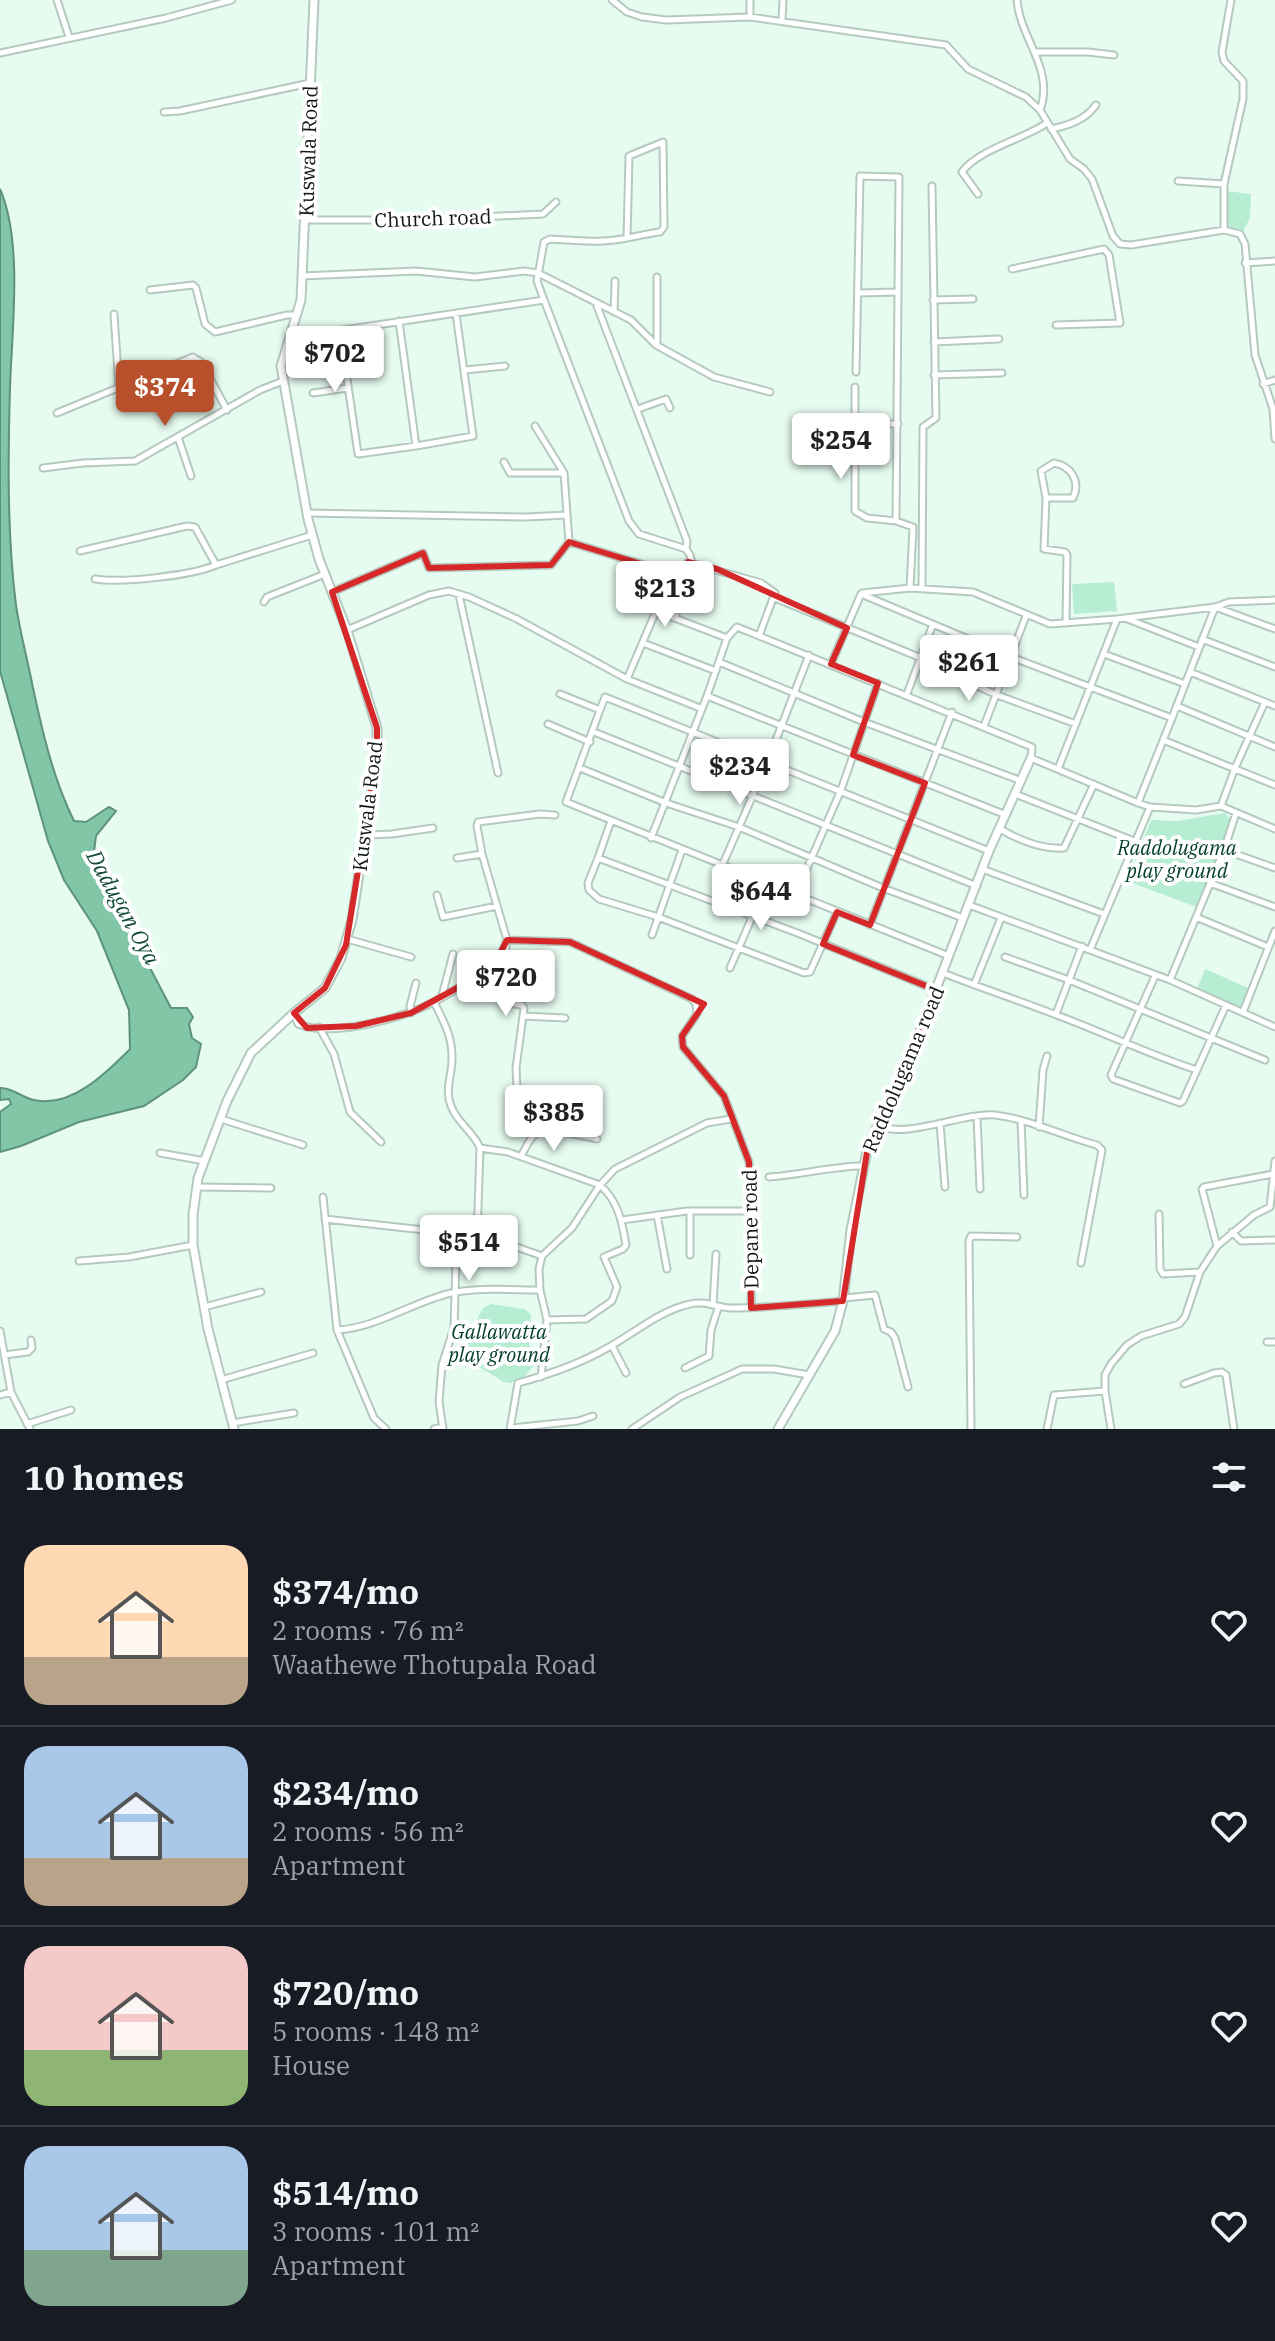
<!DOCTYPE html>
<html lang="en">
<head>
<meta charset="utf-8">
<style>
	body { margin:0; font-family:"IBM Plex Serif",serif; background:#242831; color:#f1f3f6; height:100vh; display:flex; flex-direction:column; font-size:30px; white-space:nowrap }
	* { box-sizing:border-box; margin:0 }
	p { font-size:26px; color:#9ea1a6 }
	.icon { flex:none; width:44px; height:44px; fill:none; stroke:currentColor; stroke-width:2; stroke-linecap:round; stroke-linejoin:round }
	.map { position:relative; height:1429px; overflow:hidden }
	.drawer { display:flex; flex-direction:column; background:#171b24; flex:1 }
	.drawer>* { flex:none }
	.price { position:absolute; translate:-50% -68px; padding:0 18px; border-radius:8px; background:#fff; color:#222; font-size:26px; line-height:52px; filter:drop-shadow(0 2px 4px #0008) }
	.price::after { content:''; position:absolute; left:50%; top:48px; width:24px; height:18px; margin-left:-12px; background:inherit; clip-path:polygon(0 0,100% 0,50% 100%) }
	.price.selected { background:#b8502b; color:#fff }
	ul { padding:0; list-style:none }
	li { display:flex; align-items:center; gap:24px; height:200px; padding:0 24px }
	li+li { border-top:2px solid #363941 }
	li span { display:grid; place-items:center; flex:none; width:224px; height:160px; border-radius:24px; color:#555 }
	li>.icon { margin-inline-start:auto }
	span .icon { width:96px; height:96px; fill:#fffc; stroke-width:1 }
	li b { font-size:34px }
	h2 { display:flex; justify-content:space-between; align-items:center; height:96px; padding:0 24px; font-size:34px }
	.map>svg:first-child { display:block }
	.green { fill:#b6edd3 }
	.water { fill:#80c6a7; stroke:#5f927c; stroke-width:2 }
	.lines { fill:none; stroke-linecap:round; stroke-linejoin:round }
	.minor-casing { stroke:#b5c9bf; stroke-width:9 }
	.tertiary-casing { stroke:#b5c9bf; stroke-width:11 }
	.minor { stroke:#fff; stroke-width:5 }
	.tertiary { stroke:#fff; stroke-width:7 }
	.marked { fill:none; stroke:#d62828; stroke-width:6; stroke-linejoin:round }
	.labels { text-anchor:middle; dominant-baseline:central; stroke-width:8; stroke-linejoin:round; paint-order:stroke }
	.street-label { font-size:20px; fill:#131a16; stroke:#fff }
	.park-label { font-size:20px; font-style:italic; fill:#003d2a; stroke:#fff }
	.water-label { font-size:22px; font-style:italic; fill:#144c38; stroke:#fff }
</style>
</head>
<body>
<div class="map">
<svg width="1275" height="1429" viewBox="0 0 1275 1429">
	<rect width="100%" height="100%" fill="#e7fcf1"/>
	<!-- green -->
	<path class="green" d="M1226 191 1251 194 1250 218 1242 233 1225 227Z
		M1114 582 1117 611 1074 614 1072 584Z
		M1225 813 1230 819 1227 834 1199 908 1127 881 1151 820 1177 821Z
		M1205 969 1248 988 1240 1009 1196 991Z
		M491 1304 524 1309 531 1314 529 1344 535 1364 525 1376 511 1383 504 1382 469 1361 465 1348 466 1341 483 1308Z"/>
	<!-- water -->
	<path class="water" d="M0 189C23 242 12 329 10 387 8 459 7 534 16 605 20 633 28 661 33 688 43 734 53 778 74 821L86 822 109 807 116 811 96 836 93 859 171 1008H187L193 1017 189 1024 192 1038 201 1044 196 1067 183 1080 144 1106 79 1122 21 1146 0 1152V1112L11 1104 9 1099 0 1100V1088C12 1087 22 1098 34 1100 71 1109 107 1072 130 1049L129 1010 97 931 64 880 48 841 0 671Z"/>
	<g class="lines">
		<defs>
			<path id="minor" d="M57 0 69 37
				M612 0 627 12 642 17 666 20 750 17 946 45 968 69 1026 97 1040 110 1070 159 1084 169 1092 179 1113 236 1120 244 1131 245 1224 230 1240 234 1245 244 1255 355 1273 409 1275 439
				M750 0V17
				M1017 0C1020 39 1055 69 1040 110
				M782 21 783 0
				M1036 52H1088L1114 55
				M0 53 166 18 232 0
				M164 112 180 111 310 83
				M1051 129C1070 125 1085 120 1096 105
				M1178 181 1224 184
				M978 194 962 172C977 150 1024 139 1047 123
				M306 220H418L543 214 556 202
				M1224 230V184L1243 99V81L1224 61 1222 52 1231 0
				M1245 263 1275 261
				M1012 269 1104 249
				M302 276 416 271 475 277 524 271 538 273 631 320 656 345 714 377 770 392
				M150 290 193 285 196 288 205 324 215 332 287 315H296
				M858 293 898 292
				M544 300 537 281 544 242 550 239C567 240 585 242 602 241 622 241 641 234 660 232L664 227 663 142 629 156 627 238
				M933 300 973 299
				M597 306 687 541 686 549
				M614 312 615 281
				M114 314 119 388
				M1056 325 1120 323 1109 255 1104 249
				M340 331 358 454 416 446 399 321
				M290 338 544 300 629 521 639 534 686 549 690 555 692 563
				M934 342 999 339
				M657 344V277
				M465 370 505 366
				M856 372 860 176 899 177 896 521 913 527 910 588
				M934 375 1002 373
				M1263 384 1275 380
				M855 387V511L867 518 896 521
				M313 393 348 388
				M638 409 666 399 670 408
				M57 413 193 357 201 362 227 410
				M855 424H898
				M535 426 564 473 569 542 684 577 688 562 761 583 775 593 759 636
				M178 437 191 476
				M416 446 473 436 456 314
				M504 462 510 473H563
				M43 468 83 463 135 461 260 390 283 381
				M1046 498H1073C1081 481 1071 466 1054 463L1041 471 1046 498 1044 549 1065 552 1067 555 1066 623
				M307 513 526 517 567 515
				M80 551 187 526 195 527 216 565 312 535
				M95 579C122 583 190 576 216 565
				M922 588 923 427 936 418 932 186
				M332 592 423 553 429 568 551 565 569 542
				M862 593 910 588 973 592 1050 624 1117 619
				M459 595 498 773
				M775 598 921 658
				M264 602 267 597 325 574
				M676 618V600L684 577
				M1125 618 1199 647
				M347 630 429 595 449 591 469 597 517 619 627 679 700 708
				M1202 639 1275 667
				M643 643 716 671
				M1104 654 1185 684
				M920 660 997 695 1076 724
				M719 662 864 722 1019 780
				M831 664 861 594 1011 657 1172 718 1215 607 1229 602 1275 600
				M1190 672 1275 706
				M627 679 656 611 727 638
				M560 694 600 710 605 697 989 851
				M907 694 933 624
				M707 696 727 638 737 627 1032 747 1031 758 1138 803 1150 807 1196 810 1221 806 1275 829
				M1177 706 1275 747
				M600 710 566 802 949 956
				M548 724 590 742
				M984 726 1026 616
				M594 732 977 886
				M1163 740 1275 785
				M580 768 666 803 739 827 883 888 963 918
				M1058 769 1117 619 1215 607 1275 629
				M1015 794 1134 841
				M1138 803 1172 718
				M1221 806 1235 768 1265 702
				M555 815 540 814 478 822 477 826 482 854 507 940 570 942 692 999 696 1004 697 1014 682 1036 683 1047 724 1096 749 1162 753 1211 751 1308
				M611 821 598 858 800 934 936 990
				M1000 829C1019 840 1041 850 1064 848L1094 784
				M365 835 392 834 433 828
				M651 838 707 696 1006 815
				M1224 850 1275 868
				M457 858 482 854
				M598 858 588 883 589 890 599 899 658 917 804 973 810 972 837 912
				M722 866 767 763 809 655
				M982 869 1104 914
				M1210 883 1275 907
				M437 895 443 917 497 906
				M795 896 841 790 878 683
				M969 905 1170 980 1275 1027
				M1196 917 1268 947
				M870 925 952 712
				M652 935 682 850
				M347 939 411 957
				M507 940 499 961 492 969 434 1002C443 1020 452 1036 452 1056 453 1073 444 1089 451 1106 457 1123 474 1132 480 1148L508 1152 600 1185C618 1201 622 1221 626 1245L623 1249 604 1257 617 1287 612 1301 586 1319 547 1320
				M506 945 504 1000 505 1003 522 1005 524 1008 516 1068 517 1088 512 1105
				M1090 950 1150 807
				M1005 957 1069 980 1265 1060
				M730 968 766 885
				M943 973C981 988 1021 1001 1059 1016 1105 1033 1150 1055 1197 1070L1183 1101 1180 1103 1113 1079 1111 1075 1155 976
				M1170 980 1224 850 1236 813
				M974 985 1001 918
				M442 996 453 954
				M1243 1012 1275 931
				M294 1013 298 1024C332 1038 402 1018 434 1002
				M411 1013 410 1006 416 983
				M1056 1014 1082 946
				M523 1016 565 1018
				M319 1027 334 1054 350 1112 381 1142
				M1197 1070 1226 1005
				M977 1116 980 1189
				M221 1119 303 1145
				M1021 1121 1024 1195
				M940 1123 945 1187
				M878 1125C904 1140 964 1112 995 1115 1029 1119 1063 1136 1097 1145L1102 1150 1081 1263
				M1039 1127 1043 1070 1047 1056
				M160 1153 205 1161
				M521 1156C525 1150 529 1138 536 1134 548 1127 583 1136 597 1139
				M769 1177C801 1175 832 1166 863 1166
				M197 1187 271 1188
				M323 1197 337 1330 374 1418 386 1429
				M1270 1207 1275 1161
				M690 1211V1255
				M1159 1214 1160 1269 1163 1274 1200 1272
				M657 1215 667 1269
				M325 1219 442 1232
				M622 1220 687 1211H753
				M1232 1232 1241 1241 1275 1240
				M511 1245 542 1256
				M1217 1246 1202 1189 1204 1187 1273 1174
				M429 1250 461 1255
				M79 1261 129 1257 193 1245
				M540 1290 539 1269 542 1256 572 1228 600 1185 615 1169 707 1123 731 1119
				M844 1298 875 1295 884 1329 891 1332 895 1338 908 1387
				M713 1305 716 1254
				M204 1307 261 1292
				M337 1330C377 1328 412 1302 451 1293 476 1287 513 1290 540 1290L547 1320 541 1377
				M0 1331 11 1392 30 1429
				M1267 1342H1275
				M612 1346 626 1373
				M4 1355 28 1352 32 1348 31 1340
				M685 1368 709 1356 711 1330 718 1308
				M221 1380 313 1353
				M1184 1384 1214 1373 1222 1372 1226 1375 1234 1429
				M0 1395 11 1392
				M232 1423 294 1413
				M27 1424 71 1410
				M512 1428 578 1421 593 1416
				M434 1429 443 1427
				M443 1429 439 1402 442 1365 454 1327 456 1261 477 1238 480 1148
				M510 1429 518 1383C551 1374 580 1364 609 1347 636 1332 659 1311 690 1304 705 1300 717 1308 732 1308 769 1308 806 1304 843 1301
				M632 1429 680 1397 742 1369H774L809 1375
				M971 1429 969 1241 971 1236 1017 1237
				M1047 1429 1054 1395 1105 1391
				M1111 1429 1105 1391V1375L1111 1364 1127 1345 1141 1336 1179 1324 1185 1317 1200 1272 1217 1246 1254 1215 1270 1207"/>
			<path id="tertiary" d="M234 1429 208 1329 193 1245V1214L198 1178 227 1101 251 1053 294 1013 325 988 341 958 352 920 377 754V728L347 630 319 559 308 519 281 366 301 300 314 0
				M778 1429 835 1331 843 1301 851 1230 868 1146 911 1054 989 851 1031 758"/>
		</defs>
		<!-- minor casing -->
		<use href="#minor" class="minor-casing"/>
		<!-- tertiary casing -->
		<use href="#tertiary" class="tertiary-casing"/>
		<!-- minor -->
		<use href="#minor" class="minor"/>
		<!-- tertiary -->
		<use href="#tertiary" class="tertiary"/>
	</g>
	<!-- marked area -->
	<path class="marked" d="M569 542 684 577 688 562 717 569 847 628 831 664 878 683 853 755 925 783 870 925 837 912 823 944 936 990 868 1146 843 1301 751 1308 749 1162 724 1096 683 1047 682 1036 704 1004 570 942 507 940 492 969 411 1013 356 1026 307 1028 294 1013 325 988 346 945 377 754V728L332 592 423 553 429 568 551 565Z"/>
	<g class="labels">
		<!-- street labels -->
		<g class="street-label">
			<text transform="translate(308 151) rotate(-88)">Kuswala Road</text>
			<text transform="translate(433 218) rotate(-2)">Church road</text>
			<text transform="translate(367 806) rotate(-83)">Kuswala Road</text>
			<text transform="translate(903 1069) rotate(-67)">Raddolugama road</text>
			<text transform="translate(750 1229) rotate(-91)">Depane road</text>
		</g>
		<!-- park labels -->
		<g class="park-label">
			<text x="1177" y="847">Raddolugama<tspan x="1177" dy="23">play ground</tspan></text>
			<text x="499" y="1331">Gallawatta<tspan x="499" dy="23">play ground</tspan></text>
		</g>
		<!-- water labels -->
		<g class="water-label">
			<text transform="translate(124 907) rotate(61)">Dadugan Oya</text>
		</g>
	</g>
</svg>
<b class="price" style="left:335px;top:394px">$702</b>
<b class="price selected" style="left:165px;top:428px">$374</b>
<b class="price" style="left:841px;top:481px">$254</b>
<b class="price" style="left:665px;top:629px">$213</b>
<b class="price" style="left:969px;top:703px">$261</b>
<b class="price" style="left:740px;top:807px">$234</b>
<b class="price" style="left:761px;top:932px">$644</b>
<b class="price" style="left:506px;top:1018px">$720</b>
<b class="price" style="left:554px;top:1153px">$385</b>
<b class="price" style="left:469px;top:1283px">$514</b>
</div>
<section class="drawer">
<h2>10 homes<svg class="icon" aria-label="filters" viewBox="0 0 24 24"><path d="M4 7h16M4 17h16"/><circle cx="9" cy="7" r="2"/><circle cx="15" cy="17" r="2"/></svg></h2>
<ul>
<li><span style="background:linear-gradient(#ffd9b3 70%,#b9a48a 0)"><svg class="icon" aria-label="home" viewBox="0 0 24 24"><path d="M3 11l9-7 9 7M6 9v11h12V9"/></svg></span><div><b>$374/mo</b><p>2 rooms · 76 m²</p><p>Waathewe Thotupala Road</p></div><svg class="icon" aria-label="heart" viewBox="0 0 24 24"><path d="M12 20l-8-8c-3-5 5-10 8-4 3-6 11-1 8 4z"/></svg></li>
<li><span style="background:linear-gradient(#a9c7e8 70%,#b9a48a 0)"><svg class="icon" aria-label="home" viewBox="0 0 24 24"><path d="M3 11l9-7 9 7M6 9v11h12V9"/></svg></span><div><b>$234/mo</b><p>2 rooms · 56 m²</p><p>Apartment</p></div><svg class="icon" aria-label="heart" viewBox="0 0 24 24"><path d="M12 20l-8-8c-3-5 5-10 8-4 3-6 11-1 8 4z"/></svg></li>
<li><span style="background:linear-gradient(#f6c9c9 65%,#8fb573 0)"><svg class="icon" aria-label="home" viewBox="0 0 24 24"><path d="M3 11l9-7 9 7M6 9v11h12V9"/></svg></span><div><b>$720/mo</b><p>5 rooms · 148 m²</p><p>House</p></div><svg class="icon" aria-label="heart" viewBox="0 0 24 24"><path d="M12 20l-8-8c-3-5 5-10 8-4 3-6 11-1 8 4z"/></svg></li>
<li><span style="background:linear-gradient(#a9c7e8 65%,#7fa58c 0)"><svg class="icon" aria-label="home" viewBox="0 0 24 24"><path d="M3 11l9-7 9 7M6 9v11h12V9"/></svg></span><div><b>$514/mo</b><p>3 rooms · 101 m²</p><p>Apartment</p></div><svg class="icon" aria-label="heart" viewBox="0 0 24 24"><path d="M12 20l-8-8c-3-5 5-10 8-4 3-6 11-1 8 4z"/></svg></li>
</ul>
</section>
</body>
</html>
